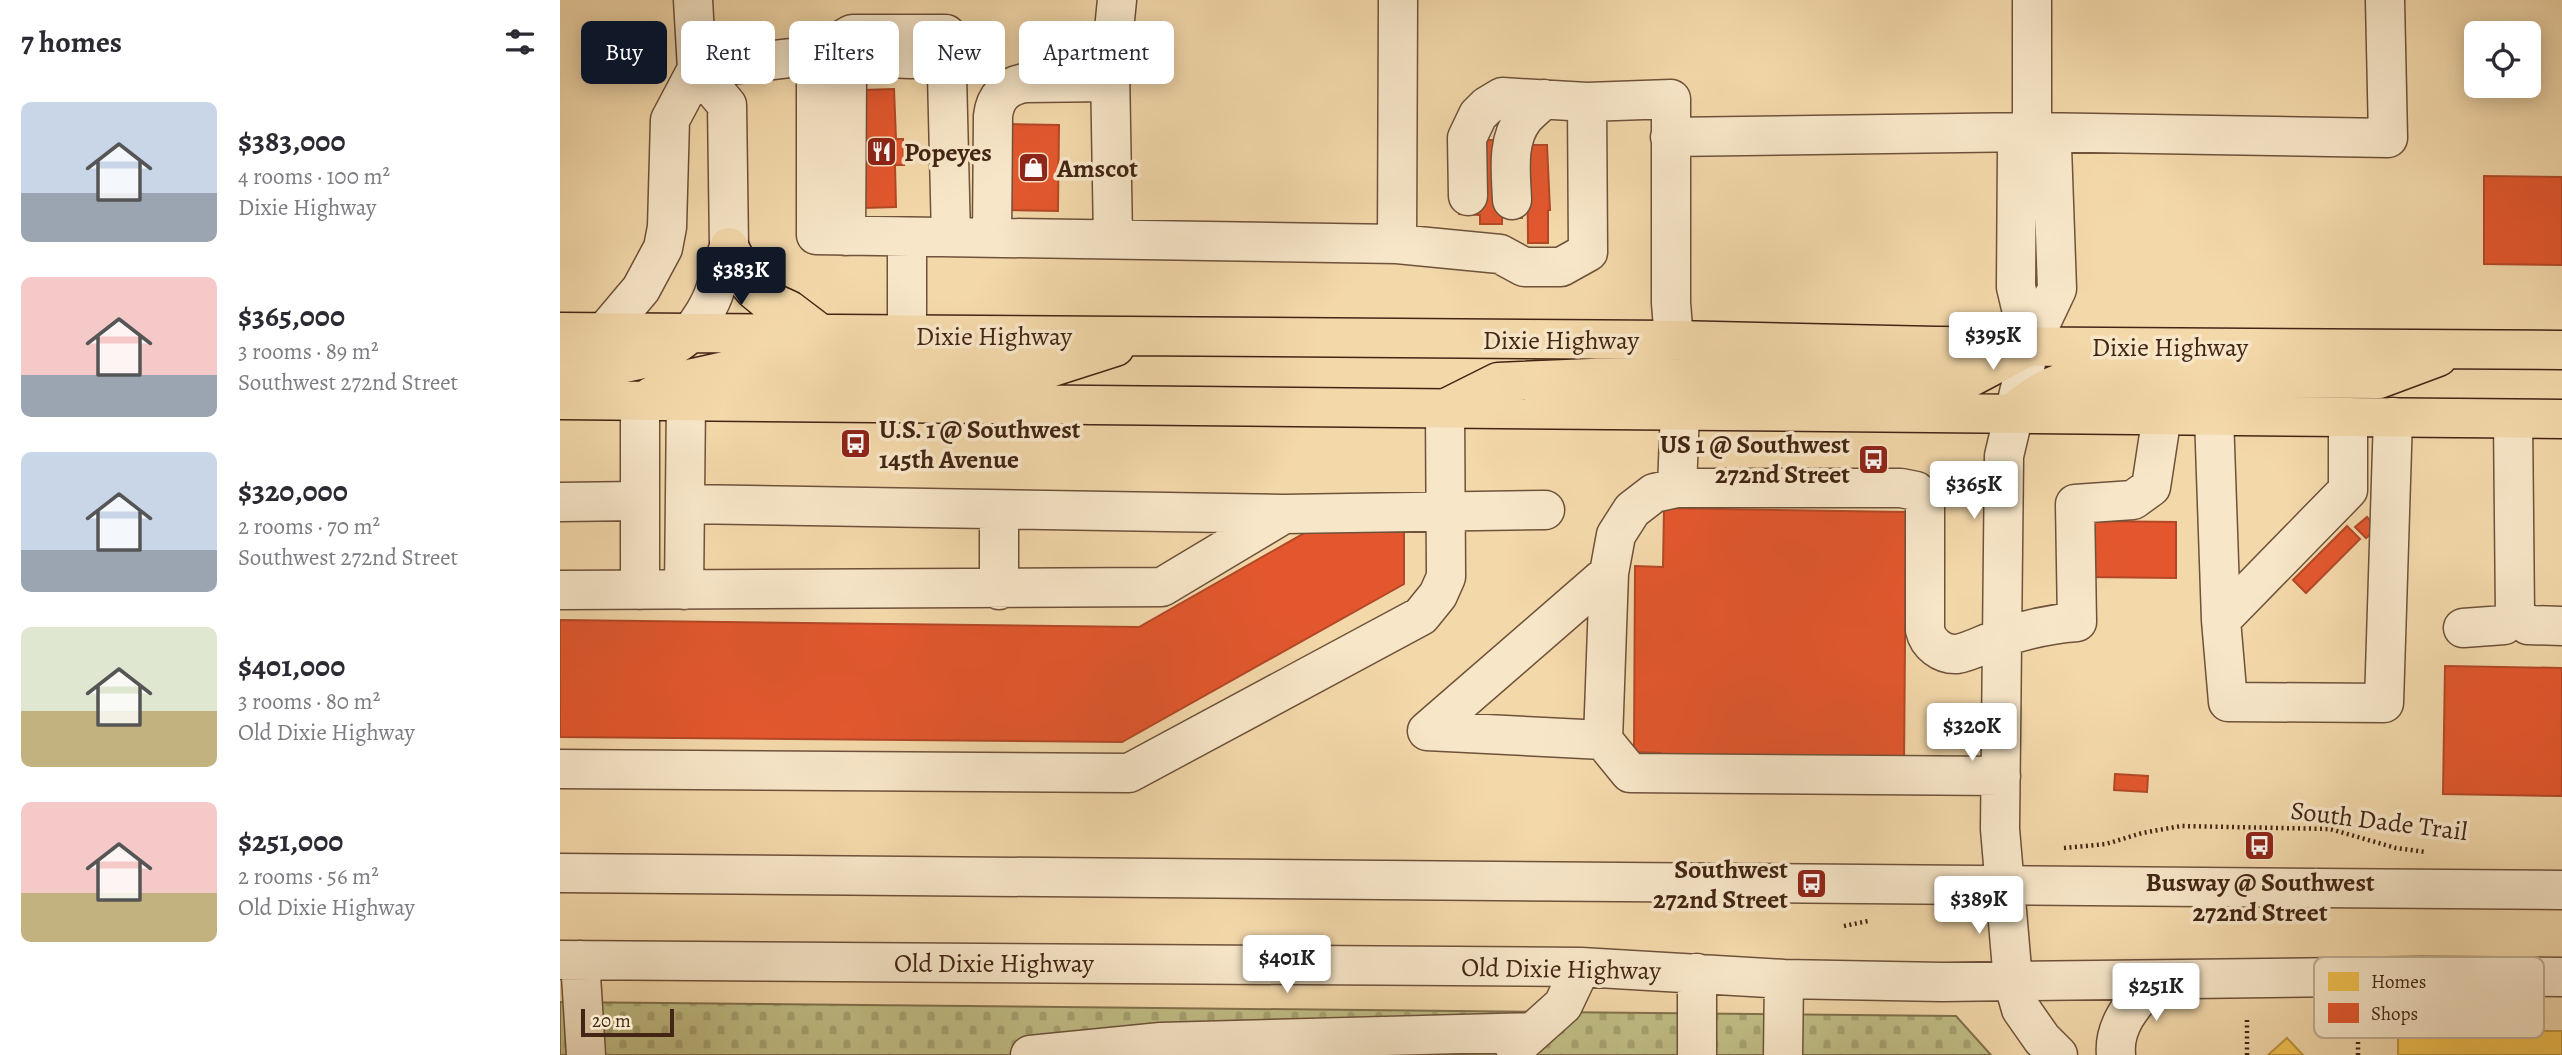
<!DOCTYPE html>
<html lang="en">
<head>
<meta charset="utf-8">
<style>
	body { margin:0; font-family:Alegreya,serif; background:#f7f7f7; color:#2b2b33; height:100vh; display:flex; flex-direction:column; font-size:26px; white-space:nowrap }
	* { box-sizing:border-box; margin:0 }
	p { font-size:23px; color:#7c7c81 }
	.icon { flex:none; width:38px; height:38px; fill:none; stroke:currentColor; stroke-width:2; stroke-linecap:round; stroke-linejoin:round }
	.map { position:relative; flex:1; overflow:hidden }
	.details { display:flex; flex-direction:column; background:#fff; width:560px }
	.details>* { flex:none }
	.guide { position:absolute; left:21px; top:21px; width:665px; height:63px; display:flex; gap:14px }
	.controls { position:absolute; left:1904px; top:21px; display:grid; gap:14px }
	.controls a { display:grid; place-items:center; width:77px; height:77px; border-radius:10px; background:#fff; box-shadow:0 4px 18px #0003; font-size:35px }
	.scale { position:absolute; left:21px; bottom:18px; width:93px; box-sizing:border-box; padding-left:7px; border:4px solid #422514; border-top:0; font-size:19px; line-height:24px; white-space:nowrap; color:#422514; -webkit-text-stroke:5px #f7e6c8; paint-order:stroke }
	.price { position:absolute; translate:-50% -60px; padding:0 16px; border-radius:7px; background:#fff; color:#222; font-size:23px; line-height:46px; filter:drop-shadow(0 2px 4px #0008) }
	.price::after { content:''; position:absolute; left:50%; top:42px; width:21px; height:16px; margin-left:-10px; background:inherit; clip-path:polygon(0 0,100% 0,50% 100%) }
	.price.current { background:#111827; color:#fff }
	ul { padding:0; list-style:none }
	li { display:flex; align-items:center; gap:21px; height:175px; padding:0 21px }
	li span { display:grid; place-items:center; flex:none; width:196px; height:140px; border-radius:10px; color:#555 }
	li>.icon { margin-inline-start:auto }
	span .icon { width:84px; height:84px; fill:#fffc; stroke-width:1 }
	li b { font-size:30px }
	h2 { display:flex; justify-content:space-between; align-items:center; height:84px; padding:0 21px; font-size:30px }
	.pill { padding:0 24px; border-radius:10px; background:#fff; box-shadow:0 4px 18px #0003; font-size:24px; line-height:63px }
	.pill.current { background:#111827; color:#fff }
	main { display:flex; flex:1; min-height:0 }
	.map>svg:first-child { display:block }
	.cemetery { fill:url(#cemetery-stones); stroke:#81714c; stroke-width:2 }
	.homes { fill:#f2c14e; stroke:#bd923d; stroke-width:2 }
	.shops { fill:#e4572e; stroke:#b34826; stroke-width:2 }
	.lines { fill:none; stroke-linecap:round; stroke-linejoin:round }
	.minor-casing { stroke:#6e523a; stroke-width:41 }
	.highway-casing { stroke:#422514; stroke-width:41 }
	.path { stroke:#422514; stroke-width:4.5; stroke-dasharray:2 3.5; stroke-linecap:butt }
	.minor { stroke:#f7e6c8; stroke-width:38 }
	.highway { stroke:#f3d8aa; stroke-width:38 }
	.labels { text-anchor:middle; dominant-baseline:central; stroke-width:7; stroke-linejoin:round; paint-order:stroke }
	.poi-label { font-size:26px; font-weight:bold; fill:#422514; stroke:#f7e6c8; text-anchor:start }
	.street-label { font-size:26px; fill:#422514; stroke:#f7e6c8 }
	.key { fill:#f7e6c8; stroke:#c1ac92; stroke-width:2 }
	.key-label { font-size:19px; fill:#422514 }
</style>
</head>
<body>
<main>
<section class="details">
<h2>7 homes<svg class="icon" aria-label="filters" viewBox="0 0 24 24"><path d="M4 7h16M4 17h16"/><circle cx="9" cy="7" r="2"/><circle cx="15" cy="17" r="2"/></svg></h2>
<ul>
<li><span style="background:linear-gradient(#c9d6e8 65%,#9aa5b1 0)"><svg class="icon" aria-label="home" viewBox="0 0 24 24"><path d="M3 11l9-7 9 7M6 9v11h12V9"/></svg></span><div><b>$383,000</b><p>4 rooms · 100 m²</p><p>Dixie Highway</p></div></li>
<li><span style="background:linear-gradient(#f6c9c9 70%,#9aa5b1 0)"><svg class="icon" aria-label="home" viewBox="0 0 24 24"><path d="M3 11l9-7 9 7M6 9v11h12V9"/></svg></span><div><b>$365,000</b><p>3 rooms · 89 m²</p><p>Southwest 272nd Street</p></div></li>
<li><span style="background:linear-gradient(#c9d6e8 70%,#9aa5b1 0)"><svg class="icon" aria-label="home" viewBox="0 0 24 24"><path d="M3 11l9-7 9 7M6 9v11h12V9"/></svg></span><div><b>$320,000</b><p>2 rooms · 70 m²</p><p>Southwest 272nd Street</p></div></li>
<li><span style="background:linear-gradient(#dfe7d0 60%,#c2b280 0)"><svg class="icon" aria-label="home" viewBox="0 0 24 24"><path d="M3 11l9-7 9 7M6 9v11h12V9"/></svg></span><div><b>$401,000</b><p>3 rooms · 80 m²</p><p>Old Dixie Highway</p></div></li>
<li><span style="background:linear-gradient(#f6c9c9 65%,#c2b280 0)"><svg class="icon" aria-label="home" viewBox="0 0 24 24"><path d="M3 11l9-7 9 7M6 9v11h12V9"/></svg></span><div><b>$251,000</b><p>2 rooms · 56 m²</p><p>Old Dixie Highway</p></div></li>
</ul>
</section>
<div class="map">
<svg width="2002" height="1055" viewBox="0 0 2002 1055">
	<defs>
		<pattern id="cemetery-stones" width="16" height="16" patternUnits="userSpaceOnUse" patternTransform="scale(1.75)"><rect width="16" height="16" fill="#c0bd85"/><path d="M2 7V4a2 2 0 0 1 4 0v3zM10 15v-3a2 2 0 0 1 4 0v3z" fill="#a6a272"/></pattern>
	</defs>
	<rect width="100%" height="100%" fill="#f3d8aa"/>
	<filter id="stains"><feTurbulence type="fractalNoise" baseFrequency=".00286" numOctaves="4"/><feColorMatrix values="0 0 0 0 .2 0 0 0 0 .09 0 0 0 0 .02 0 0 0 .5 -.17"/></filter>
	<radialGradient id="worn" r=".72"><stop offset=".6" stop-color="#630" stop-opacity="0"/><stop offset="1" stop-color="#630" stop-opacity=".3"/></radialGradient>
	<!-- cemetery -->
	<path class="cemetery" d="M0 1002 1396 1016 1431 1055H0Z"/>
	<!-- homes -->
	<path class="homes" d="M1838 1031H2002V1055H1838Z
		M1727 1038 1743 1055H1708Z"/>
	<!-- shops -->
	<path class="shops" d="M334 89 336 139H343L344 165H335L336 207 303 208 302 90Z
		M449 124 499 125 498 211 447 210Z
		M921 140H944L962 200V218L942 217V224H920V215L899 214V197Z
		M967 145H987L990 210H988V243H968Z
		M1924 176 2002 177V265L1924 264Z
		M1104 508 1346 512 1344 769 1102 766 1101 753 1074 752 1075 566 1103 567Z
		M1807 517 1817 528 1806 538 1795 527Z
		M1529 521 1616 522V578L1528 577Z
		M1787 526 1800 539 1746 593 1733 580Z
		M748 531 844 532V584L562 742 0 737V620L579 627Z
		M1885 666 2002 668V796L1883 794Z
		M1555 774 1588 776 1587 792 1554 790Z"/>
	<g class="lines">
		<defs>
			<path id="minor" d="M1472 0V132
				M256 55 292 34H386L391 237
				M137 69 256 55V235L837 244 838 0
				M1110 137 1472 132 1828 138 1825 0
				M908 196 907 138 918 115 927 106 942 97 1027 102 1111 99V303L1114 340
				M952 200C951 173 946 141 964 118 970 111 978 105 984 99
				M286 236 287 77C300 52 329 59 353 59
				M432 238 433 116C435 97 446 86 465 83L550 82
				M553 239 550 69 557 0
				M837 244 940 254 964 267H1001L1028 252 1027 102
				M43 334 81 289 103 248 107 227 110 120 137 69 133 0
				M130 334C140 320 150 306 155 290 160 276 163 262 169 247L167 105 137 69
				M347 336V237
				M1470 346 1456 287 1457 150 1472 132 1492 147 1497 289 1470 346 1444 456 1440 829 1453 981 1461 1009 1482 1039 1498 1055
				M1654 416 1661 620 1668 702 1824 703 1833 417
				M1953 419 1955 614 1968 625 2002 626
				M1117 488 1120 411
				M0 502 79 501
				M125 504 724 514
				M0 590 602 587 724 514 985 510
				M80 590V401
				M124 590 126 402
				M439 590V510
				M1661 620 1788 490V417
				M1903 628 1944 625 1955 614
				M1043 740 1049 573
				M0 769 569 773 861 616 878 595 886 577 885 408
				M1441 776 1070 773 1043 740 867 731 1049 573 1056 535 1072 510 1094 493 1117 488H1341L1356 491 1365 500V630C1368 644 1382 655 1397 654 1410 652 1426 643 1438 639 1466 629 1488 624 1517 622L1515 504 1573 500 1591 487 1602 415
				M0 873 2002 890
				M0 960 1021 967 1224 979 1382 982 1862 976 2002 977
				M20 960 26 1055
				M955 1048 1003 1005 1021 967
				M470 1055 601 1042 973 1032
				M1137 1055V973
				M1223 1055 1224 979
				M1556 1055C1553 1024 1575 1002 1594 980"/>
			<path id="highway" d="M169 247 186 280 194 290 205 299 229 310 262 335
				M0 332 1114 340 1376 346 2002 350
				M0 365C46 366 90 367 127 336
				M92 396 133 378 169 370 480 371 555 347
				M0 400 2002 419
				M890 406 938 382 1055 377 1381 383 1411 377 1464 349
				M1453 413C1474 394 1493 384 1520 377L1819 379 1878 357"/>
		</defs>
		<!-- minor casing -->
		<use href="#minor" class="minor-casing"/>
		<!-- highway casing -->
		<use href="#highway" class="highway-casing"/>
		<!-- path -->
		<path class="path" d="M1504 848 1546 844 1582 833 1621 826 1770 829 1836 848 1865 852
			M1284 926 1308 921
			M1687 1055V1017
			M1798 1055V1015"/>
		<!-- minor -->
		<use href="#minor" class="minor"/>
		<!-- highway -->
		<use href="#highway" class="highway"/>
	</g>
	<!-- icons -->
	<defs>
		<symbol id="restaurant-square" viewBox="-11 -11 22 22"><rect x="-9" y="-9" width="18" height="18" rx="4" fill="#8f2418" stroke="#f7e6c8"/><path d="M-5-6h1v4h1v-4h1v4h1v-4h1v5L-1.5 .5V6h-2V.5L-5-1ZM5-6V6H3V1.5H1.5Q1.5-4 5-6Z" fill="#fff"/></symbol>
		<symbol id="shop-square" viewBox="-11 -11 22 22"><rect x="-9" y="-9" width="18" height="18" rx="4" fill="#8f2418" stroke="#f7e6c8"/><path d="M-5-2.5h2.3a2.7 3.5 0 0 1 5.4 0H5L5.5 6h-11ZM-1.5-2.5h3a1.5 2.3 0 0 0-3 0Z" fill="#fff"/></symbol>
		<symbol id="bus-square" viewBox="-11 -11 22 22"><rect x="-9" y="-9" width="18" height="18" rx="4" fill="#8f2418" stroke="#f7e6c8"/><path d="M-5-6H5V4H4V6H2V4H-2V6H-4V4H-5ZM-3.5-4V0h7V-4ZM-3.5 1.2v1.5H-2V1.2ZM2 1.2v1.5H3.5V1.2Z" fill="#fff"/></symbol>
	</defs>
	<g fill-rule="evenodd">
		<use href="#restaurant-square" x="304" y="134" width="35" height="35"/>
		<use href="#shop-square" x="456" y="150" width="35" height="35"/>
		<use href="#bus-square" x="278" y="426" width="35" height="35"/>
		<use href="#bus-square" x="1296" y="442" width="35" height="35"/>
		<use href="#bus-square" x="1682" y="828" width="35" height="35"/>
		<use href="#bus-square" x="1234" y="866" width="35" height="35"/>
	</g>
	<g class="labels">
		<!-- poi labels -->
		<g class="poi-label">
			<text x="344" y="152">Popeyes</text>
			<text x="497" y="168">Amscot</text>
			<text x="319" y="429">U.S. 1 @ Southwest<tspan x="319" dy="30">145th Avenue</tspan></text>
			<text x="1290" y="444" text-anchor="end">US 1 @ Southwest<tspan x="1290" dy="30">272nd Street</tspan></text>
			<text x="1228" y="869" text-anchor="end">Southwest<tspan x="1228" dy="30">272nd Street</tspan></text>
			<text x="1700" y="882" text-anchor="middle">Busway @ Southwest<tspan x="1700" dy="30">272nd Street</tspan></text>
		</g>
		<!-- street labels -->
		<g class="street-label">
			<text x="434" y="336">Dixie Highway</text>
			<text x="1001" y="340">Dixie Highway</text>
			<text x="1610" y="347">Dixie Highway</text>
			<text transform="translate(1819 821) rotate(7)">South Dade Trail</text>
			<text x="434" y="963">Old Dixie Highway</text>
			<text transform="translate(1001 969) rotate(1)">Old Dixie Highway</text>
		</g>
	</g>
	<!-- legend -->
	<rect x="1754" y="957" width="230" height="81" rx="10" class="key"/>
	<rect x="1768" y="972" width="31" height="19" fill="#f2c14e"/>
	<rect x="1768" y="1003" width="31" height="20" fill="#e4572e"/>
	<g class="key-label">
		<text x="1811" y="988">Homes</text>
		<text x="1811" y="1020">Shops</text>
	</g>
	<rect width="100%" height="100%" filter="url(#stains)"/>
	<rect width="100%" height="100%" fill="url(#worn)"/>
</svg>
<div class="controls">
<a><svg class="icon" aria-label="locate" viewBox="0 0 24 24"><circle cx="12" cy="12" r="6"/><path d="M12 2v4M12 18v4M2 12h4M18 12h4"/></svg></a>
</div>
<div class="scale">20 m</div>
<b class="price current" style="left:181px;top:307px">$383K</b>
<b class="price" style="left:1433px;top:372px">$395K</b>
<b class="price" style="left:1414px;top:521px">$365K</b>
<b class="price" style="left:1412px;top:763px">$320K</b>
<b class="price" style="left:1419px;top:936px">$389K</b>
<b class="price" style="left:727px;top:995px">$401K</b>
<b class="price" style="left:1596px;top:1023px">$251K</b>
<div class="guide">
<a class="pill current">Buy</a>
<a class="pill">Rent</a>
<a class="pill">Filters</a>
<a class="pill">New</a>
<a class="pill">Apartment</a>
</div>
</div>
</main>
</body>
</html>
